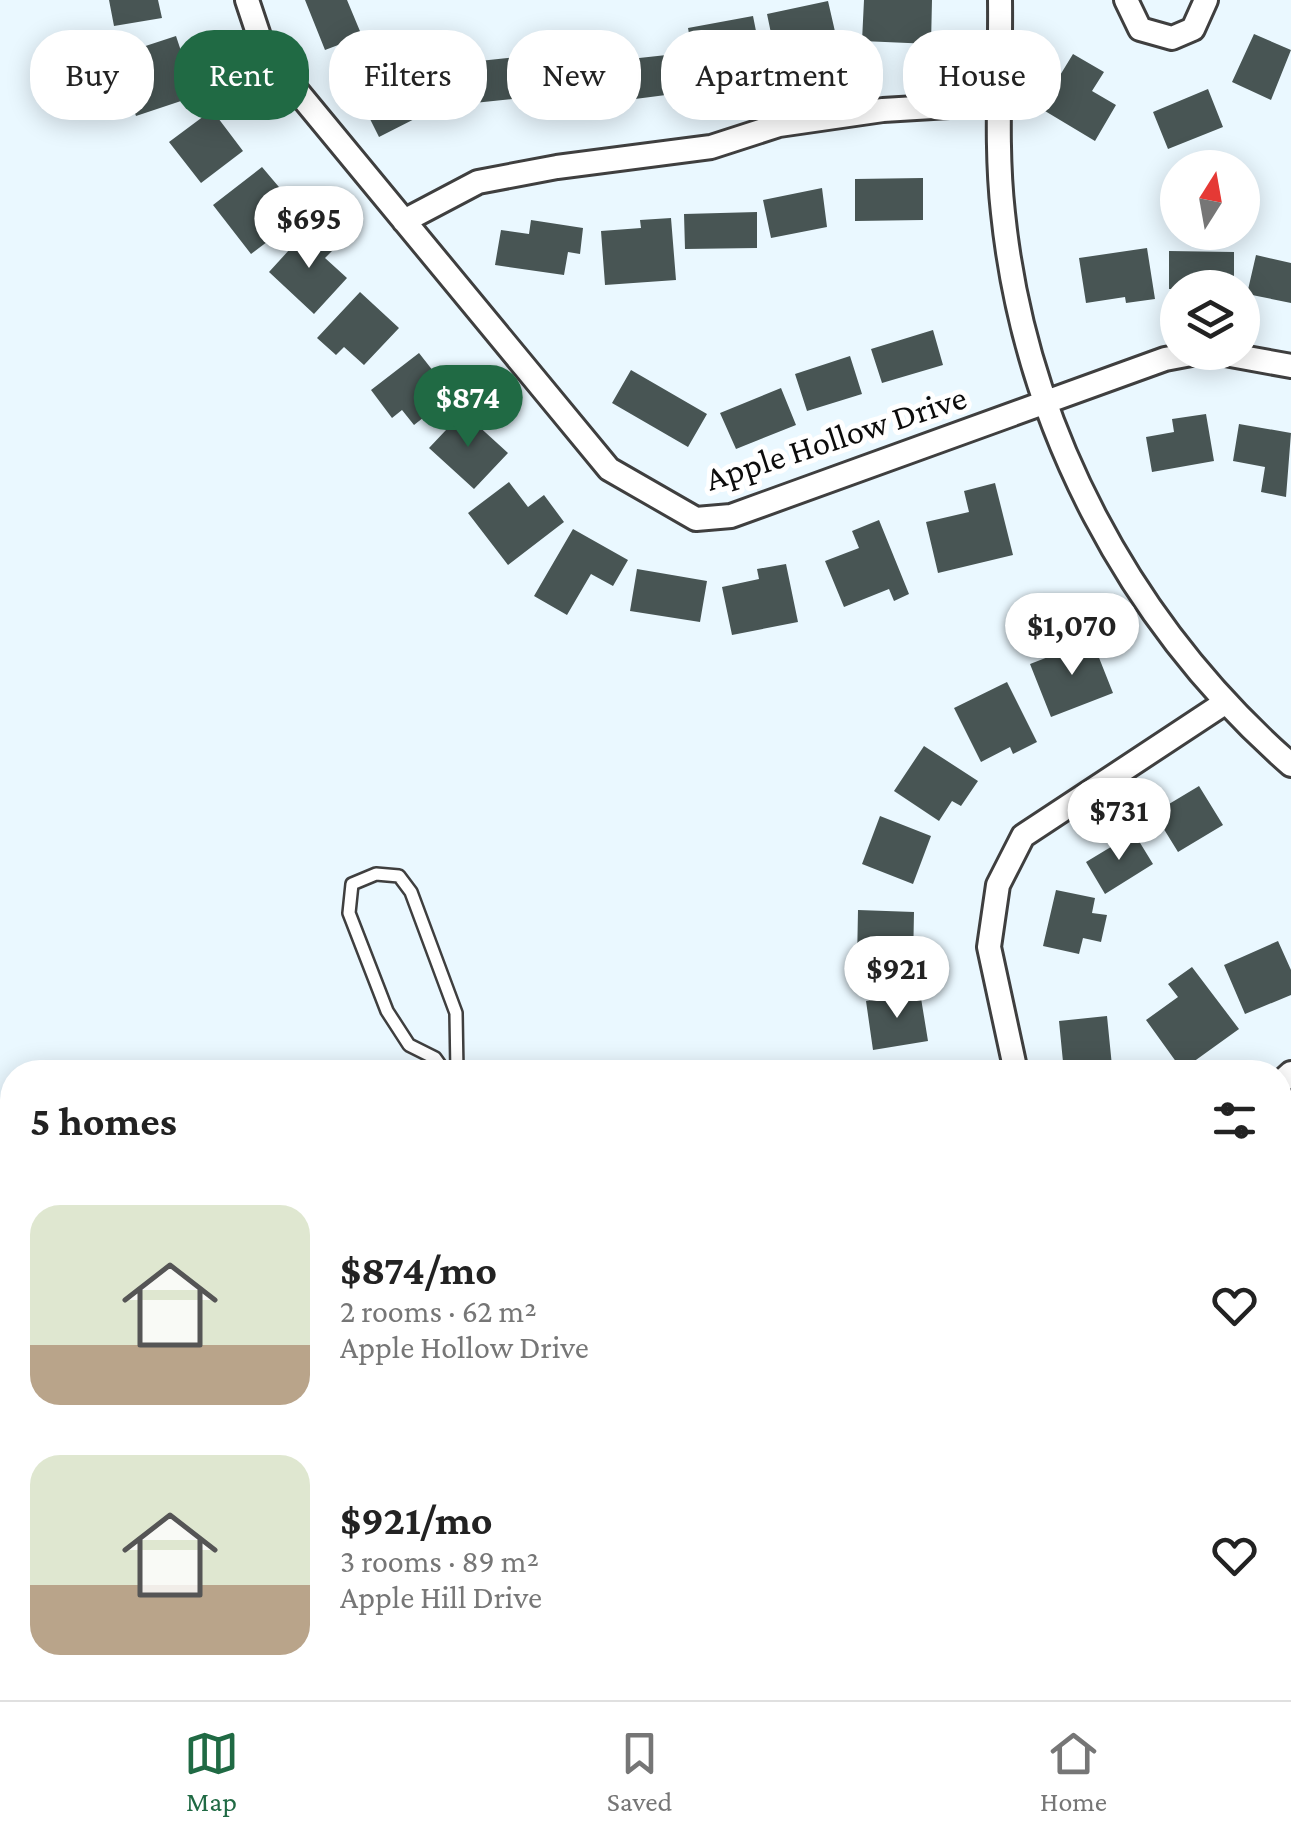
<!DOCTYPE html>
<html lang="en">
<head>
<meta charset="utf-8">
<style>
	body { margin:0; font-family:"Crimson Pro",serif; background:#f6f6f6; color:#222; height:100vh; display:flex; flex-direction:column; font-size:38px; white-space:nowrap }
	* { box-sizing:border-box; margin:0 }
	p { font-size:32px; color:#767676 }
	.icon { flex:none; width:55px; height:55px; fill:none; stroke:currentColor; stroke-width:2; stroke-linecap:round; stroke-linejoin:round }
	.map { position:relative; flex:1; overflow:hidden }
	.panel { position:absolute; left:0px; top:1060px; width:1292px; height:640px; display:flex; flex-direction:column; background:#fff; border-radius:40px 40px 0 0; box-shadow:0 5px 25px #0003 }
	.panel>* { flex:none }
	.guide { position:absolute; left:30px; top:30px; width:1232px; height:90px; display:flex; gap:20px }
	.needle { width:65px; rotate:11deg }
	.fabs { position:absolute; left:1160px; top:150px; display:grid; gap:20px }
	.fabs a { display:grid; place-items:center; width:100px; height:100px; border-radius:50%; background:#fff; box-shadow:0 5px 25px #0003; font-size:50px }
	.price { position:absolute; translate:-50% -85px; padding:0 22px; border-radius:35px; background:#fff; color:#222; font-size:32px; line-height:65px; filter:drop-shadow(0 2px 5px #0008) }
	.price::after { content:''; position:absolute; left:50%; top:60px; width:30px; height:22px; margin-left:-15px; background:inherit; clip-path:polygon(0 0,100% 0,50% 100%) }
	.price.selected { background:#206a44; color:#fff }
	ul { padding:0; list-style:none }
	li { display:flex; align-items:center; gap:30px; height:250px; padding:0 30px }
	li span { display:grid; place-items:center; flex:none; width:280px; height:200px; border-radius:30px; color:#555 }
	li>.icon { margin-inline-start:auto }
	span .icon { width:120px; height:120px; fill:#fffc; stroke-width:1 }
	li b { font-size:42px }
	h2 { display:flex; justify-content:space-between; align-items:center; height:120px; padding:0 30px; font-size:42px }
	.pill { padding:0 35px; border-radius:40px; background:#fff; box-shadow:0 5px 25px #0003; font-size:35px; line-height:90px }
	.pill.selected { background:#206a44; color:#fff }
	.dock { display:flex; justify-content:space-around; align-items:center; height:140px; border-top:2px solid #e0e0e0; background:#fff; font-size:28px; color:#767676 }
	.dock a { display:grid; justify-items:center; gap:5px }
	.dock .selected { color:#206a44 }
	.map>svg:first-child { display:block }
	.building { fill:#485554 }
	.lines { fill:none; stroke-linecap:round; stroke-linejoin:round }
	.service-casing { stroke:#3f3f3f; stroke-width:16 }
	.minor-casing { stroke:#3f3f3f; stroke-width:28 }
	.service { stroke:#fff; stroke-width:11 }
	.minor { stroke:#fff; stroke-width:22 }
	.labels { text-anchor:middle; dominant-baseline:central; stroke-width:10; stroke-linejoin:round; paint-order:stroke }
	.street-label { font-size:35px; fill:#0c0c0c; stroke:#fff }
</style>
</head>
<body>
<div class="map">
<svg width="1291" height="1700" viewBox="0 0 1291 1700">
	<rect width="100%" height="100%" fill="#eaf8ff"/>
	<!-- building -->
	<path class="building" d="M109 0H158L162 18 114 26Z
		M305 0H347L362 36 325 50Z
		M864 0H932L931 44 862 41Z
		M828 1 839 49 777 62 767 14Z
		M753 16 764 71 698 84 688 28Z
		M1254 34 1291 50 1271 100 1232 82Z
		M176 36 196 96 136 116 115 56Z
		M685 53 689 92 635 99 630 59Z
		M1073 54 1104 72 1092 91 1116 105 1095 141 1040 108Z
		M527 56 531 97 474 103 470 62Z
		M552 60H608V99H552Z
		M421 73 438 107 379 137 362 103Z
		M1208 89 1223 127 1168 149 1153 112Z
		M212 110 243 151 201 183 169 142Z
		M262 167 284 193 274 200 292 223 251 254 213 205Z
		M923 178V220L855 221V179Z
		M822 188 827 227 771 238 763 200Z
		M757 212V248L685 249 684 214Z
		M671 218 676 280 605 285 601 231 641 228 640 220Z
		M531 220 583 228 580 254 568 252 564 275 495 265 501 230 529 234Z
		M311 226 335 248 325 258 347 278 314 314 269 272Z
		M1147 248 1155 299 1126 303 1125 297 1086 303 1079 258Z
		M1169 251 1234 252V288L1169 289Z
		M1256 255 1291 263V303L1247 294Z
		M360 292 399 328 364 365 344 347 336 355 317 338Z
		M933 330 943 365 882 383 871 349Z
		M419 353 452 395 414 425 402 410 392 418 371 390Z
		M850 356 862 394 807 411 795 374Z
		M631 370 707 414 688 447 612 403Z
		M781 388 796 425 736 449 720 413Z
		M463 412 508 453 474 489 429 448Z
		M1206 414 1214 461 1152 472 1146 437 1174 432 1172 419Z
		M1239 424 1291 433 1286 497 1261 492 1265 467 1233 461Z
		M509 482 528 507 544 495 564 522 508 565 468 513Z
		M995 483 1013 555 938 573 926 522 969 512 964 491Z
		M879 520 909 594 894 601 889 589 844 607 825 561 859 548 852 531Z
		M573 529 628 560 613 586 591 574 567 615 534 596Z
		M786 564 798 622 732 635 722 587 759 579 757 569Z
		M637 569 707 581 700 622 630 611Z
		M1092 640 1113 693 1051 717 1030 664Z
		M1007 682 1037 742 1013 754 1010 747 981 762 954 708Z
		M924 746 978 781 961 806 952 801 939 821 894 791Z
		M1199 786 1223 825 1178 852 1154 813Z
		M880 816 931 836 913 884 862 864Z
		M1134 833 1153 864 1105 894 1086 862Z
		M1056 890 1095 898 1092 913 1107 915 1101 942 1083 938 1079 954 1043 946Z
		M858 910 914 912 913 963 857 962Z
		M1278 941 1291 970V995L1245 1014 1224 965Z
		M1192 967 1239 1029 1182 1070 1146 1020 1178 997 1168 984Z
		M920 992 928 1041 873 1050 866 1001Z
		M1107 1016 1112 1066 1064 1072 1059 1021Z
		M1280 1166 1291 1175V1220L1280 1234Z
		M1280 1468 1291 1476V1526L1280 1518Z
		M1072 1688 1075 1700H1010L1062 1688Z"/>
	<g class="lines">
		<defs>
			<path id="service" d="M445 1072 435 1058 409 1045 387 1011 349 913 352 884 376 874 399 876 411 892 456 1013 457 1072"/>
			<path id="minor" d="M247 0 264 51 609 469 696 519 731 516 1165 359 1202 352
				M1000 0C1001 71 995 142 1003 213 1025 426 1130 624 1291 765
				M1126 0 1140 29 1172 38 1193 29 1206 0
				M404 221 478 182 557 167 711 147 779 125 883 110 999 103
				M1214 352 1291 366
				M1016 1072 989 947 998 885 1023 836 1226 702
				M1280 1083 1291 1073
				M0 1186 12 1190
				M0 1257 12 1268
				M1280 1662 1291 1657
				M377 1688 396 1700
				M1139 1688 1142 1700
				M687 1700 689 1688
				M1168 1700 1205 1688"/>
		</defs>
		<!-- service casing -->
		<use href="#service" class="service-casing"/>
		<!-- minor casing -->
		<use href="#minor" class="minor-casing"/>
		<!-- service -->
		<use href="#service" class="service"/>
		<!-- minor -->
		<use href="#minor" class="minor"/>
	</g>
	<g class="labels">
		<!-- street labels -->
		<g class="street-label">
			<text transform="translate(836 438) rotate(-18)">Apple Hollow Drive</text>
		</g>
	</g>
</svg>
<div class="fabs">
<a><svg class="needle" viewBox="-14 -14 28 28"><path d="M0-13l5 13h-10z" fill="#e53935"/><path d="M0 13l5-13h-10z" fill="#767676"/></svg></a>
<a><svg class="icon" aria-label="layers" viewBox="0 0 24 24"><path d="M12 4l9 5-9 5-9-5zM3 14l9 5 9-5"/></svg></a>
</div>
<b class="price" style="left:309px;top:271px">$695</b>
<b class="price selected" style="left:468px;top:450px">$874</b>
<b class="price" style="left:1072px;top:678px">$1,070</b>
<b class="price" style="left:1119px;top:863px">$731</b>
<b class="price" style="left:897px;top:1021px">$921</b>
<div class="guide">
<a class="pill">Buy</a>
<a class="pill selected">Rent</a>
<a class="pill">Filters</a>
<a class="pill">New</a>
<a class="pill">Apartment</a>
<a class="pill">House</a>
</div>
<section class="panel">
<h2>5 homes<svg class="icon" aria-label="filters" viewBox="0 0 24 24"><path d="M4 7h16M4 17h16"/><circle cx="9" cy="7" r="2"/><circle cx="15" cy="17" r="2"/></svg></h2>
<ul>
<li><span style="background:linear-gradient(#dfe7d0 70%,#b9a48a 0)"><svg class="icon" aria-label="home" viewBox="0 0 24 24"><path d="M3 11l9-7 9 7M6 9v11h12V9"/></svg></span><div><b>$874/mo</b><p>2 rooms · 62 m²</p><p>Apple Hollow Drive</p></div><svg class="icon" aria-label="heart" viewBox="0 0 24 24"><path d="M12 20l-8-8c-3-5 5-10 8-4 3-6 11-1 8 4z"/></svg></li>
<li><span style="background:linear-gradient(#dfe7d0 65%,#b9a48a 0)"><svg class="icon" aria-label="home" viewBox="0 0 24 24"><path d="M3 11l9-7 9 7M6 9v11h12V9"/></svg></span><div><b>$921/mo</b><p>3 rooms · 89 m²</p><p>Apple Hill Drive</p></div><svg class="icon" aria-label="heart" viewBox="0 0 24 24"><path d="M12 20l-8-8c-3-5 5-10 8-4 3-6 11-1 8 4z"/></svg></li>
</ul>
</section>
</div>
<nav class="dock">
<a class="selected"><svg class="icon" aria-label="map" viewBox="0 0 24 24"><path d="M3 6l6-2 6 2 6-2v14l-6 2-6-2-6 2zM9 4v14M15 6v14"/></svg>Map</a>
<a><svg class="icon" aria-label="saved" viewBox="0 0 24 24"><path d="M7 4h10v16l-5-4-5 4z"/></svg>Saved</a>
<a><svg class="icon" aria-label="home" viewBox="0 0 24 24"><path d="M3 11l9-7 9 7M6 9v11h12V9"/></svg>Home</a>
</nav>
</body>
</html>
